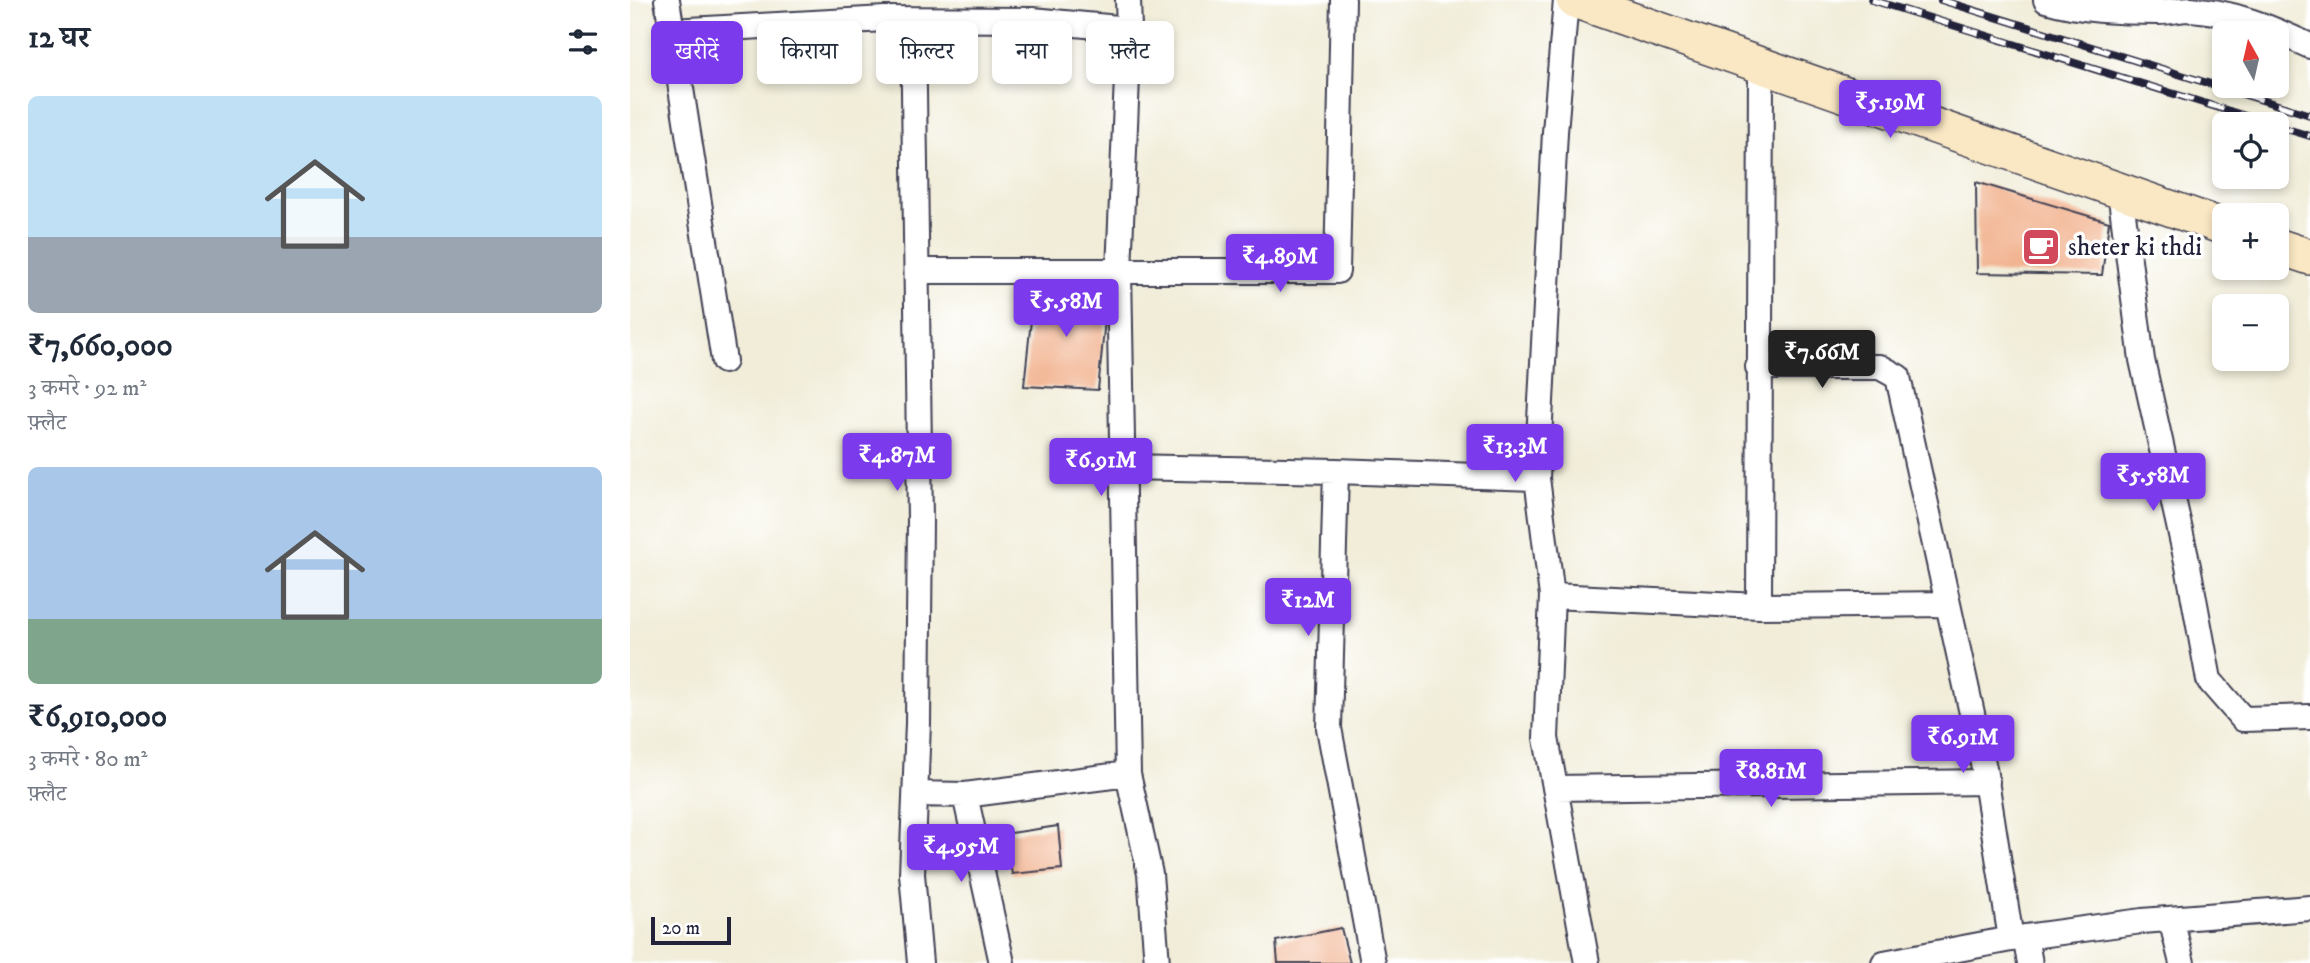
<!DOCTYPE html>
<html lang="hi">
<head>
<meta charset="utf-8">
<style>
	body { margin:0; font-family:"IM FELL DW Pica","Noto Serif Devanagari",serif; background:#f2f2f3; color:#1f2937; height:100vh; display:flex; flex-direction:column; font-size:26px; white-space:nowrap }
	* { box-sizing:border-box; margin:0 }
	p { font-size:23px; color:#747a83 }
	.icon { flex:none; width:38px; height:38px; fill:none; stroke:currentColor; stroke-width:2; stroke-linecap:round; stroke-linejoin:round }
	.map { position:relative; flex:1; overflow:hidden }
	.details { display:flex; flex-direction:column; background:#fff; width:630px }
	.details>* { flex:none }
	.banner { position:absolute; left:21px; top:21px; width:665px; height:63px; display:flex; gap:14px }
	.needle { width:46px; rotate:352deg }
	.tools { position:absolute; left:1582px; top:21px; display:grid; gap:14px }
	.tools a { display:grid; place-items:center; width:77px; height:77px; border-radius:10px; background:#fff; box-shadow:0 4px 10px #0003; font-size:35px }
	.scale { position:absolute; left:21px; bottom:18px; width:80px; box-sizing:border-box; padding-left:7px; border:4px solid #22223b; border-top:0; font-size:19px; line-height:24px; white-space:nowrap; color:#22223b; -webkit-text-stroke:5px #fff; paint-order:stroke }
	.price { position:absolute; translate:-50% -60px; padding:0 16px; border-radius:7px; background:#7c3aed; color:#fff; font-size:23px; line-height:46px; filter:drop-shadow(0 2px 4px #0008) }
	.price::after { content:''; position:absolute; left:50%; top:42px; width:21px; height:16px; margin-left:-10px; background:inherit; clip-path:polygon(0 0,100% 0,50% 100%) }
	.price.current { background:#222; color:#fff }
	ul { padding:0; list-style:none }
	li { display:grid; align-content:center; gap:14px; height:371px; padding:0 28px }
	li span { display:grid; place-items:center; height:217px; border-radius:10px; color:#555 }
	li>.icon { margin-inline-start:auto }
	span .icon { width:126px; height:126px; fill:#fffc; stroke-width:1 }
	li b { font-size:30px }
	h2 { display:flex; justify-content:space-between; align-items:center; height:84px; padding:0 28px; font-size:30px }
	.pill { padding:0 24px; border-radius:10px; background:#fff; box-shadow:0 4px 10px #0003; font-size:24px; line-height:63px }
	.pill.current { background:#7c3aed; color:#fff }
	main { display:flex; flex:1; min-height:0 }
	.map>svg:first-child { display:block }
	.building { fill:#f2b390 }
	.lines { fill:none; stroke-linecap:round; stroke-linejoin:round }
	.street-casing { stroke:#414053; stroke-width:28 }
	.secondary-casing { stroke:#414053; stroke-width:38 }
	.street { stroke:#fff; stroke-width:24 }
	.secondary { stroke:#fae7c3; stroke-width:35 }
	.rail-casing { stroke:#22223b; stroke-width:8 }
	.rail { stroke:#fff; stroke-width:5; stroke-dasharray:16; stroke-linecap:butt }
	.labels { text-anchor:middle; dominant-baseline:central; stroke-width:7; stroke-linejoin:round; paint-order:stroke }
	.poi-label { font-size:26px; fill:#22223b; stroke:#fff; text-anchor:start }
</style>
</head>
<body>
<main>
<section class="details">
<h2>12 घर<svg class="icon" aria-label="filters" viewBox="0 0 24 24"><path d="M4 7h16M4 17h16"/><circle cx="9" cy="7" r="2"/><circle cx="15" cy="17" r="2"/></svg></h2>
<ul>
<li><span style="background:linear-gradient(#bfe0f5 65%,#9aa5b1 0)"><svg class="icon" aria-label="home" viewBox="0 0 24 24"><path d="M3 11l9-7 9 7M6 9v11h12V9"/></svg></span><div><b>₹7,660,000</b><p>3 कमरे · 92 m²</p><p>फ़्लैट</p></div></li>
<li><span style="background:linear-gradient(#a9c7e8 70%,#7fa58c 0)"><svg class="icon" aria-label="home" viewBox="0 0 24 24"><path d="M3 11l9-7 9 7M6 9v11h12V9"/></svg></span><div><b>₹6,910,000</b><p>3 कमरे · 80 m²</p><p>फ़्लैट</p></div></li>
</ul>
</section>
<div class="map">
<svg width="1680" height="963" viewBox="0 0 1680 963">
	<rect width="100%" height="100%" fill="#fff"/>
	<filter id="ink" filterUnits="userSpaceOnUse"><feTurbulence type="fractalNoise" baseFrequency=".0143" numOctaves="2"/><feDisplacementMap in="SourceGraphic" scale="14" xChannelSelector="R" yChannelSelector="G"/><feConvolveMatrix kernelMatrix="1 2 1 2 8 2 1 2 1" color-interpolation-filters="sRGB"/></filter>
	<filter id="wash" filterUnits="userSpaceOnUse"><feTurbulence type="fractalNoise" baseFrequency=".00686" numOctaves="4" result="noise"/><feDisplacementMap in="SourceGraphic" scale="28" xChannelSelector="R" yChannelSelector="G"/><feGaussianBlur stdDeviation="1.57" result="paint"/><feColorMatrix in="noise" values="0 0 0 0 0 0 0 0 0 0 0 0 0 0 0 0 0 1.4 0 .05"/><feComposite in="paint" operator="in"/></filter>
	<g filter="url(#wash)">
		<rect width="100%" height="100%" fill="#f1edd9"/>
		<g id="blocks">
			<!-- building -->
			<path class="building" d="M1346 182 1479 222 1472 275 1347 273Z
				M478 289 468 390 394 386 404 292Z
				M428 826 432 869 382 874 374 834Z
				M711 928 720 963H648L646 941Z"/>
		</g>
	</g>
	<g filter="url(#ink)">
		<use href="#blocks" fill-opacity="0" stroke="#414053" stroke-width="2"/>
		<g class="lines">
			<defs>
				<path id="street" d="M37 0 94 361
					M936 0 925 132 907 478 922 596 916 738 957 963
					M1416 0C1453 11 1490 12 1529 12 1540 12 1550 9 1561 9 1604 12 1641 28 1680 46
					M283 20 290 520 288 723 282 874 290 963
					M499 29 489 271 498 774 520 874 527 963
					M42 31 255 19 402 20 499 29 498 0
					M1490 191 1512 360 1558 566 1579 680 1613 719 1680 717
					M288 271H707L713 0
					M1128 367H1250L1268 377 1318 604 1129 606
					M493 467 706 471 699 728 743 963
					M706 471 907 478
					M922 596 1129 606 1131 67
					M1318 604 1354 768 1381 939
					M925 788 1357 782
					M286 794 335 795 498 774
					M335 795 372 963
					M1541 919 1552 963
					M1395 937 1400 963
					M1254 963 1381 939 1512 921 1680 908"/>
				<path id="secondary" d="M944 0 1594 227
					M1647 246 1680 257"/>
			</defs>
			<!-- street casing -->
			<use href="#street" class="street-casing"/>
			<!-- secondary casing -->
			<use href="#secondary" class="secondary-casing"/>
			<!-- street -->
			<use href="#street" class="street"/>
			<!-- secondary -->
			<use href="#secondary" class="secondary"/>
			<defs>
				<path id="rail" d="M1242 0 1641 124
					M1311 0 1680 115
					M1647 126 1680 136"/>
			</defs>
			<!-- rail casing -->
			<use href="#rail" class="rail-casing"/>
			<!-- rail -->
			<use href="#rail" class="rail"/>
		</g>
	</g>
	<!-- icons -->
	<defs>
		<symbol id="cafe-square" viewBox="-11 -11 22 22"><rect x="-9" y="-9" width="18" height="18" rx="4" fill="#d1495b" stroke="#fff"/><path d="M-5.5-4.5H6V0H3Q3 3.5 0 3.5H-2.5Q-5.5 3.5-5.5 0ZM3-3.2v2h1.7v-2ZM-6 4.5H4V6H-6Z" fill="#fff"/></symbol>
	</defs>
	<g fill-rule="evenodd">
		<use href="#cafe-square" x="1389" y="225" width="44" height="44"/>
	</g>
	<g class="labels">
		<!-- poi labels -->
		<g class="poi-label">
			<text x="1438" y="247">sheter ki thdi</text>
		</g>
	</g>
</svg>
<div class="tools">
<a><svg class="needle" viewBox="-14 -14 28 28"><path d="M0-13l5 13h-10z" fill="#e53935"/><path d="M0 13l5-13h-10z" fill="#747a83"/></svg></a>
<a><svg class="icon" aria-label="locate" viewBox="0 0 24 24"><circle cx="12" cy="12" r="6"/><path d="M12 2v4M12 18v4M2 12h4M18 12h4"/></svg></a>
<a>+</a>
<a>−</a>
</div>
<div class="scale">20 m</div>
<b class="price" style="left:1260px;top:140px">₹5.19M</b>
<b class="price" style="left:650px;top:294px">₹4.89M</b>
<b class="price" style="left:436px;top:339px">₹5.58M</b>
<b class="price current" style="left:1192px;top:390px">₹7.66M</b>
<b class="price" style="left:885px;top:484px">₹13.3M</b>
<b class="price" style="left:267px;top:493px">₹4.87M</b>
<b class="price" style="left:471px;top:498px">₹6.91M</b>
<b class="price" style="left:1523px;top:513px">₹5.58M</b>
<b class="price" style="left:678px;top:638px">₹12M</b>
<b class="price" style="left:1333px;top:775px">₹6.91M</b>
<b class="price" style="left:1141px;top:809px">₹8.81M</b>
<b class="price" style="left:331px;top:884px">₹4.95M</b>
<div class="banner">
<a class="pill current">खरीदें</a>
<a class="pill">किराया</a>
<a class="pill">फ़िल्टर</a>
<a class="pill">नया</a>
<a class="pill">फ़्लैट</a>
</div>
</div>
</main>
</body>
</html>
